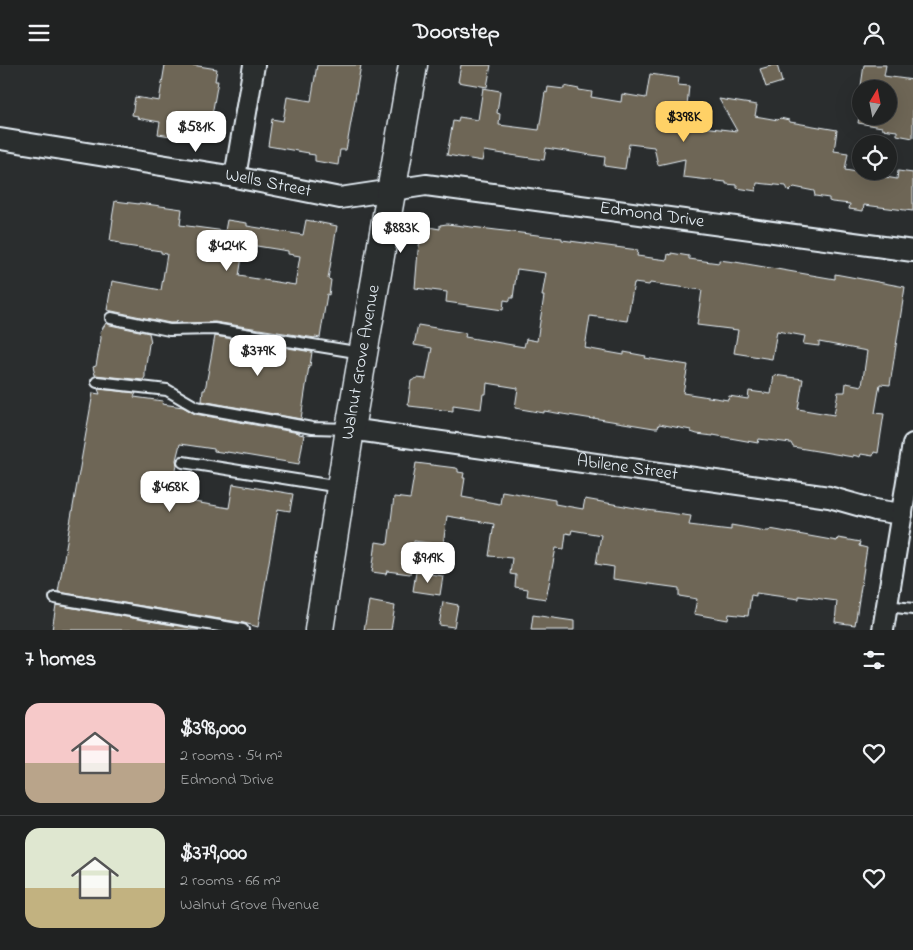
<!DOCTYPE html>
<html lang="en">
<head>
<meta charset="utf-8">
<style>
	body { margin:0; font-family:"Indie Flower",sans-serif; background:#2d2f2f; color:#f1f3f6; height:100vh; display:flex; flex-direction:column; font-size:19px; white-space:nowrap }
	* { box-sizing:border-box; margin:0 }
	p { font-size:16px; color:#a2a4a5 }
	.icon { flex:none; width:28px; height:28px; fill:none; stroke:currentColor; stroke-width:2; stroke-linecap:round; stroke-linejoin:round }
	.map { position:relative; height:565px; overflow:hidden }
	.drawer { display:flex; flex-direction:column; background:#202222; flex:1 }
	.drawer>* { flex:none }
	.needle { width:32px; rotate:10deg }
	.tools { position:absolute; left:852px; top:15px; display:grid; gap:10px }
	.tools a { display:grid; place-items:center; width:45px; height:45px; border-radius:50%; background:#202222; box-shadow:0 5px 20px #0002,0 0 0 1px #3d3f40; font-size:25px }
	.price { position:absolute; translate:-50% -42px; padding:0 11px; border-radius:10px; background:#fff; color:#222; font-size:16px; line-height:32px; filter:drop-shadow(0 1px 2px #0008) }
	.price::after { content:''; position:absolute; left:50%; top:30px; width:15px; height:11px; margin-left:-8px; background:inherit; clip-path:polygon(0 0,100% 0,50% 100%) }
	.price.selected { background:#ffd166; color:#111 }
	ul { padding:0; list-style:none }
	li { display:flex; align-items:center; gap:15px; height:125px; padding:0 25px }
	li+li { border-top:1px solid #3d3f40 }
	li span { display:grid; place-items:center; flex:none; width:140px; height:100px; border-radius:15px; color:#555 }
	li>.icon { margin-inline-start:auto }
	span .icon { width:60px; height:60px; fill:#fffc; stroke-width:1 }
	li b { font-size:21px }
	h2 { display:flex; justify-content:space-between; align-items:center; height:60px; padding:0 25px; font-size:21px }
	header { display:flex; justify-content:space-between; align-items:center; height:65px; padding:0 25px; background:#202222; font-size:22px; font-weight:700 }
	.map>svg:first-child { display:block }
	.building { fill:#6e6656; stroke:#e8f1f8; fill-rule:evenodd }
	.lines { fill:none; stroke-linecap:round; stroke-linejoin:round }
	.lane-casing { stroke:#e8f1f8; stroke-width:14 }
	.street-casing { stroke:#e8f1f8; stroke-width:24 }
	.secondary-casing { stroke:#e8f1f8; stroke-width:31 }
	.lane { stroke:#2a2d2e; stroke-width:10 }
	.street { stroke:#2a2d2e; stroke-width:20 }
	.secondary { stroke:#2a2d2e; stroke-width:28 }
	.labels { text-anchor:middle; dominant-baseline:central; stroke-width:5; stroke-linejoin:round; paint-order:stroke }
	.street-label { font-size:18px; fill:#e8f1f8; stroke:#2a2d2e }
</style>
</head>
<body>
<header><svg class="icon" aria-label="menu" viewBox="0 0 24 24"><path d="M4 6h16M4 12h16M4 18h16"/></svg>Doorstep<svg class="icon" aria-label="person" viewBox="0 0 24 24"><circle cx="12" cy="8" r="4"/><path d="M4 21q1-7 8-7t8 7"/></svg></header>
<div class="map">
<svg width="913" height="565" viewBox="0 0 913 565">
	<rect width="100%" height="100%" fill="#2a2d2e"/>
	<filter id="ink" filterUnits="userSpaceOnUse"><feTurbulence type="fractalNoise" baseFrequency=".02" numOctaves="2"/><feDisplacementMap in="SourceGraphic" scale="10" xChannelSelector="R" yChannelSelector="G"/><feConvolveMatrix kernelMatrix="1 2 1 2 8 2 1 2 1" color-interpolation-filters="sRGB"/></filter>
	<g filter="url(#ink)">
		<!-- building -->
		<path class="building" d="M165 0H192L217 4 215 16H218L209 67 198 65 196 75 158 69 160 57 137 53 138 51 132 50 135 32 159 36Z
			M317 0H361L347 80 346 85H340L338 100 315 96V90L308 89 309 88 268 81 272 54 283 56 287 32 311 36Z
			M461 0H491L487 22 458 17Z
			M774 0H777L782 17 766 22 760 4Z
			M864 0H886L884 11 913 15V73L897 70V66L882 64V62L858 58 861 40V51H889V24H861V35H859Z
			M650 9 679 13 678 20 689 21 685 60 737 66 719 34 757 40 755 51 778 55 780 53 789 55 790 57 837 65 834 86 848 88 845 105 897 114 898 106 913 108V146L864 140 863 146 849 144 850 139 832 137 829 136V133L815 131 814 126 794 122 789 127 786 121 757 118 756 126 737 123V120L726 119V117L683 112 685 94 658 100 654 82 629 79 625 104 604 101 605 92 546 83 544 95 484 86 482 96 447 90 453 56 458 57 459 52 478 55 483 23 500 26 497 48 500 49 499 60 539 65 545 27 547 28 548 22 564 24V21L579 24V25L592 27 591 32 621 37 622 29 646 33Z
			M115 136 139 139V138L182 144 180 160 225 166 227 155 247 158V161L303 170 306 155 337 161 328 214 331 215 329 230 327 229 320 273 315 272V273L215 257 185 258 176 256V258H170L107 245 112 216 161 225 167 189 161 188V186L120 180V178L110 176 113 154H112ZM244 179 288 186V189L300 191 295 220 239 211Z
			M447 159 562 173V175L638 185 637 191 667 195 668 189 671 190V188L689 191V194L719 198V195L735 197 835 214V209L905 222 890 320 880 319 875 348 884 349 878 388 874 387 873 391 861 389 860 392 853 390V392L793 382 791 378 759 374 758 378 713 370V371L697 369 691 367V365L659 359 658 363H654L593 353V354L544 346V348L515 343 518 323 487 318 486 329H483L481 344 453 340V346L409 341V340L408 339 411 316 417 313 426 314 432 283 414 280 418 260 466 268 465 272 524 282 526 274 537 276 544 231H542L546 208 517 204 513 233H510V236L504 235 503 245 446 237 447 227 415 223 418 186 423 161 440 164V160ZM634 218 649 220 650 218 702 225 697 260 738 265 734 288 772 294 777 266 805 271 803 279 819 281V277L867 286 862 321 846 318 845 327H838L834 350 798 344 803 314 774 310 771 329 749 326 748 334 729 331 728 335 683 328 688 300 645 293 646 291 624 287V290L585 283 590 251 627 256Z
			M106 258 110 260 149 268 151 277 149 279 145 306V312L143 315 95 310 93 302 96 301 101 273 100 267Z
			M215 271 312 287 310 301H309L301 354 202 336 203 325H205Z
			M98 324 136 328 134 332 163 336 162 339 183 342 195 349 299 368V369L304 370 299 399 227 387V388L214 386V384L180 379 176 395 177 400 171 433 229 443 233 419 293 429 290 446 278 444 258 562 244 558 58 527 93 328 100 329Z
			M416 398 456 403 458 404V407L464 408 463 413H465L462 432 500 439 502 426 555 435V439L583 444 585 434 647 445 691 451 689 460 731 465V460L766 466H769L770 464 837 476 838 473 860 477 859 481 867 483 855 560 835 557 837 536 799 531V534L756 528V531L751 530 748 551 729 549 728 555 694 549 697 534 679 531V523L613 514 614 502 596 499 601 470 572 465 571 469 566 468 564 484 556 483 546 534 527 531 528 524 515 522 516 510 510 509 512 493 489 491 494 459 447 451 443 480 414 476 410 509 387 506 386 509 372 507 376 477 388 479 394 432 410 434Z
			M416 507 443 511 440 530 413 526Z
			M369 536 395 541 391 565H364Z
			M443 537 458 540 454 562 439 560Z
			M56 540 202 565H52Z
			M533 550 574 556V565H531Z"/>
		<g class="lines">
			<defs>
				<path id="lane" d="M111 253 169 265 214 264 362 288
					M97 317 167 325 196 342 312 363 349 364
					M183 397 340 422
					M55 533 243 565
					M887 541 913 544"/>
				<g id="street">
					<path id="s1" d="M0 74 235 112 340 133 426 120 913 186"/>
					<path d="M235 112 254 0"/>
					<path id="s2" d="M350 364 829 432 875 445 902 449"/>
					<path d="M883 565 913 379"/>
				</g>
				<g id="secondary">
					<path id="s3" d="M319 565 350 364 413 0"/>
				</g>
			</defs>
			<!-- lane casing -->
			<use href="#lane" class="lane-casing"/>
			<!-- street casing -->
			<use href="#street" class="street-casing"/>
			<!-- secondary casing -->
			<use href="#secondary" class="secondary-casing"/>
			<!-- lane -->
			<use href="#lane" class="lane"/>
			<!-- street -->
			<use href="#street" class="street"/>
			<!-- secondary -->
			<use href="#secondary" class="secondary"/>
		</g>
	</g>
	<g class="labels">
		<!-- street labels -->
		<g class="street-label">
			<text stroke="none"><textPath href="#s1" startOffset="272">Wells Street</textPath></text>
			<text stroke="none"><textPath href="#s1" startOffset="660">Edmond Drive</textPath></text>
			<text stroke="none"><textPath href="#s3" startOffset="271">Walnut Grove Avenue</textPath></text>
			<text stroke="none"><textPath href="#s2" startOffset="280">Abilene Street</textPath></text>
		</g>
	</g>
</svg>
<div class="tools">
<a><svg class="needle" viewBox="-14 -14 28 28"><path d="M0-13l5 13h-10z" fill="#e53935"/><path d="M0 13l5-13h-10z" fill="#a2a4a5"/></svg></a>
<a><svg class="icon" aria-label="locate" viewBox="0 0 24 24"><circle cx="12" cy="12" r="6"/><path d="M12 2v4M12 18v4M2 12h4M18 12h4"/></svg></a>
</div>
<b class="price selected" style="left:684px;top:78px">$398K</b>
<b class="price" style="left:196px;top:88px">$581K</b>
<b class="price" style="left:401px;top:189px">$883K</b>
<b class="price" style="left:227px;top:207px">$424K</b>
<b class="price" style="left:258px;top:312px">$379K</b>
<b class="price" style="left:170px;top:448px">$468K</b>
<b class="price" style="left:428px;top:519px">$919K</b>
</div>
<section class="drawer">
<h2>7 homes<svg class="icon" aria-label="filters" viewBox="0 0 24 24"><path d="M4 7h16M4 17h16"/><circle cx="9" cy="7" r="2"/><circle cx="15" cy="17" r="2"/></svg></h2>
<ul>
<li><span style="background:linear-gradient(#f6c9c9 60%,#b9a48a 0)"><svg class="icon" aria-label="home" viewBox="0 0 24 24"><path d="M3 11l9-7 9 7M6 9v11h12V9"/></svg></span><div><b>$398,000</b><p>2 rooms · 54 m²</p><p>Edmond Drive</p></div><svg class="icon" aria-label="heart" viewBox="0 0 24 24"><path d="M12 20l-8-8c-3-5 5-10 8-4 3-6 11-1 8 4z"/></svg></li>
<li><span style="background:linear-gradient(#dfe7d0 60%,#c2b280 0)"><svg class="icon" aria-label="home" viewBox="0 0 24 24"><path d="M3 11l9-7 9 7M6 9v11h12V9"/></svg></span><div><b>$379,000</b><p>2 rooms · 66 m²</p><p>Walnut Grove Avenue</p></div><svg class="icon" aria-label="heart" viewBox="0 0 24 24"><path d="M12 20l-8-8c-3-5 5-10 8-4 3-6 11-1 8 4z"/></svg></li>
</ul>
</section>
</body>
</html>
